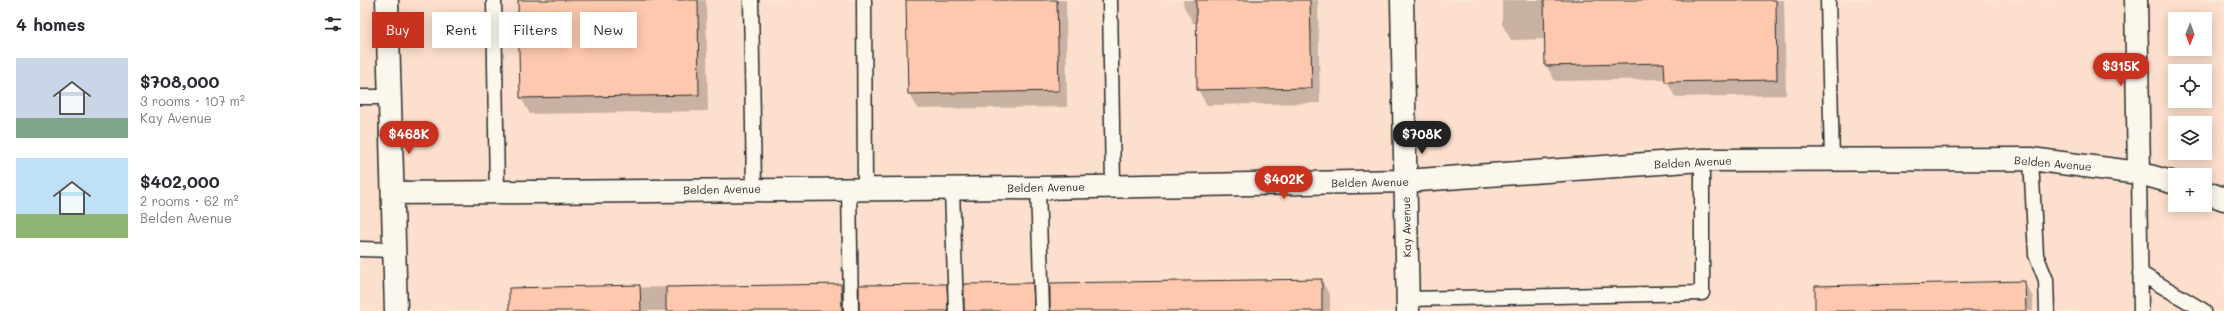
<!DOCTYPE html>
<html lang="en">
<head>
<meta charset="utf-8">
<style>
	body { margin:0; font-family:Mali,sans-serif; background:#f2f2f3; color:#2b2b33; height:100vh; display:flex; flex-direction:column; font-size:15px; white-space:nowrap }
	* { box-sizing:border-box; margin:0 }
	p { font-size:13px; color:#7c7c81 }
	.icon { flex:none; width:22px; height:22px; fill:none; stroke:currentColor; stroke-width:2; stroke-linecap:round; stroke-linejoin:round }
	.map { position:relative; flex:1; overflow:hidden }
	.details { display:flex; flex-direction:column; background:#fff; width:360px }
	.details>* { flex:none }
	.banner { position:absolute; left:12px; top:12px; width:380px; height:36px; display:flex; gap:8px }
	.needle { width:26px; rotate:181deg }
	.buttons { position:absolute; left:1808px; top:12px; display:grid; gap:8px }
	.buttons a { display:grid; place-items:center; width:44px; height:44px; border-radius:0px; background:#fff; box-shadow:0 2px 10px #0003; font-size:20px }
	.price { position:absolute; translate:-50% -34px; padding:0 9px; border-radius:14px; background:#c8321e; color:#fff; font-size:13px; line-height:26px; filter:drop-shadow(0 1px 2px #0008) }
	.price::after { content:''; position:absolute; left:50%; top:24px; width:12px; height:9px; margin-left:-6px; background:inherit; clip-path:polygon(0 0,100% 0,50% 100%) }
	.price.current { background:#222; color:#fff }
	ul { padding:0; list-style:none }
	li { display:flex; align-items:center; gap:12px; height:100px; padding:0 16px }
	li span { display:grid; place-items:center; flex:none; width:112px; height:80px; border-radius:0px; color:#555 }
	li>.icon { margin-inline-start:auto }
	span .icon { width:48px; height:48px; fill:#fffc; stroke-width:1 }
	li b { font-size:17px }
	h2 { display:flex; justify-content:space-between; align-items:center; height:48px; padding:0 16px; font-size:17px }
	.tag { padding:0 14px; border-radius:0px; background:#fff; box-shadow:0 2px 10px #0003; font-size:14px; line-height:36px }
	.tag.current { background:#c8321e; color:#fff }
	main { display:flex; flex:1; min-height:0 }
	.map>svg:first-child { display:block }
	.built { fill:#fcdfcc; fill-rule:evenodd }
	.shadow { fill:#0003 }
	.building { fill:#fdc8ad; stroke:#2b2b2b }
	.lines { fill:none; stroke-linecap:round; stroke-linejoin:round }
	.service-casing { stroke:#2b2b2b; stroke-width:17 }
	.minor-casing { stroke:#2b2b2b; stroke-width:25 }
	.service { stroke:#fbf7ec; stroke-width:14 }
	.minor { stroke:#fbf7ec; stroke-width:22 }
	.labels { text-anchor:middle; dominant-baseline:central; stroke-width:3.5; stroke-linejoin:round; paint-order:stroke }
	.street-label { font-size:11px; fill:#2b2b2b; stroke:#fbf7ec }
</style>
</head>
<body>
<main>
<section class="details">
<h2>4 homes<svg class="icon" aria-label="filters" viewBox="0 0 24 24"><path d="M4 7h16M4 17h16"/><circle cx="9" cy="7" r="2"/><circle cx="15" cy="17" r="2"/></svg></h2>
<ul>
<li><span style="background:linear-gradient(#c9d6e8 75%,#7fa58c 0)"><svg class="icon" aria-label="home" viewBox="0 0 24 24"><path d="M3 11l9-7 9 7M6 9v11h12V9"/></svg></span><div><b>$708,000</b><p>3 rooms · 107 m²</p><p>Kay Avenue</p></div></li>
<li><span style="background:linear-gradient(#bfe0f5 70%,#8fb573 0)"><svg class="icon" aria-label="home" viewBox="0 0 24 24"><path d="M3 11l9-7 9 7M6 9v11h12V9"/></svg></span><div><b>$402,000</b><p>2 rooms · 62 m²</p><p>Belden Avenue</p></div></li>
</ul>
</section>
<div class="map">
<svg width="1864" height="311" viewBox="0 0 1864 311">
	<rect width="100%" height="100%" fill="#fce9d9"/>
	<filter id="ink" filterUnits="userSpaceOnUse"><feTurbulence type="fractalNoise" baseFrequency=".025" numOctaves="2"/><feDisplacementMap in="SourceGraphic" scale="8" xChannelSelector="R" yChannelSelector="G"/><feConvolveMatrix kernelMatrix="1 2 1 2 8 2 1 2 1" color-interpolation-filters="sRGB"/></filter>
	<g filter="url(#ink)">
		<!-- built -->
		<path class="built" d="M0 0H1864V311H0ZM1815 19H1845V49H1815ZM1815 71H1845V101H1815ZM1815 123H1845V153H1815ZM1815 175H1845V205H1815Z"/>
		<!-- shadow -->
		<path class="shadow" d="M159 0H346L348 111 170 114 161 98Z
			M547 0H706L707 107 558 109 549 93Z
			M823 0H958L960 103 847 105 838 90 837 23H833L824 7Z
			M1142 0H1424L1426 95 1315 97 1306 79 1195 81 1186 65V39L1151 40 1142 24Z
			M961 280 970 295V311H691Z
			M1664 282 1673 297V311H1456Z
			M672 284 681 299V311H605Z
			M481 285 489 300 490 311H160V289Z
			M586 285 595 299V311H500Z"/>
		<!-- building -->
		<path class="building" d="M158 0H338L339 95 160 98Z
			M546 0H697L699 91 548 94Z
			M836 0H950L952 88 837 90Z
			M1184 0H1416L1417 80 1305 82 1304 63 1185 66Z
			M962 279V311H690V283Z
			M1665 281 1666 311H1455V286Z
			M673 283 674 311H604V284Z
			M481 284 482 311H306V287Z
			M578 284H587L588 311H499V285Z
			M280 285 281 311H149V288Z"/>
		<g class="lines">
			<defs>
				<path id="service" d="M134 0 137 192
					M391 0 394 189
					M504 0 505 188
					M750 0 753 186
					M1468 0 1472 160
					M0 97H30
					M1671 159 1676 255 1686 280 1687 311
					M1779 173 1781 311
					M489 188 491 311
					M592 188 596 311
					M678 188 682 311
					M0 249 35 250
					M1780 273 1844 311
					M1047 299 1342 293V160"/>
				<path id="minor" d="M27 0 36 311
					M1042 0 1048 311
					M1776 0 1779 173
					M1845 192 1864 199
					M34 193 678 188 1045 181 1342 160 1671 159 1779 173 1815 183"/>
			</defs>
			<!-- service casing -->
			<use href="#service" class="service-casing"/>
			<!-- minor casing -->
			<use href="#minor" class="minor-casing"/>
			<!-- service -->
			<use href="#service" class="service"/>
			<!-- minor -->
			<use href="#minor" class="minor"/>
		</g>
	</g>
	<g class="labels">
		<!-- street labels -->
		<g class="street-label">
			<text transform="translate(1333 162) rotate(-3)">Belden Avenue</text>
			<text transform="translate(1693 163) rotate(5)">Belden Avenue</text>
			<text transform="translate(1010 182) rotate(-1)">Belden Avenue</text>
			<text transform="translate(686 187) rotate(-1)">Belden Avenue</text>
			<text transform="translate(362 189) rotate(-1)">Belden Avenue</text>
			<text transform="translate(1046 227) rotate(-91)">Kay Avenue</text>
		</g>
	</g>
</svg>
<div class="buttons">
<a><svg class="needle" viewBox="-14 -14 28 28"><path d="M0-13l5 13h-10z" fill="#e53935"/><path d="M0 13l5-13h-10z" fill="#7c7c81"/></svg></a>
<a><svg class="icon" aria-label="locate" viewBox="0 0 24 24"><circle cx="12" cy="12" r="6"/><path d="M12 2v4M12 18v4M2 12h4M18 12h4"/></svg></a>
<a><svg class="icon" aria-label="layers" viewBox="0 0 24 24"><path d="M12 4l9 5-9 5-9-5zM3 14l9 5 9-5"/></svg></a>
<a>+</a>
</div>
<b class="price" style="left:1761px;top:87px">$315K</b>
<b class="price" style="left:49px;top:155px">$468K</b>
<b class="price current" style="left:1062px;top:155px">$708K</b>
<b class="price" style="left:924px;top:200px">$402K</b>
<div class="banner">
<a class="tag current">Buy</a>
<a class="tag">Rent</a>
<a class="tag">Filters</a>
<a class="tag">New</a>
</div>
</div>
</main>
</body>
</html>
